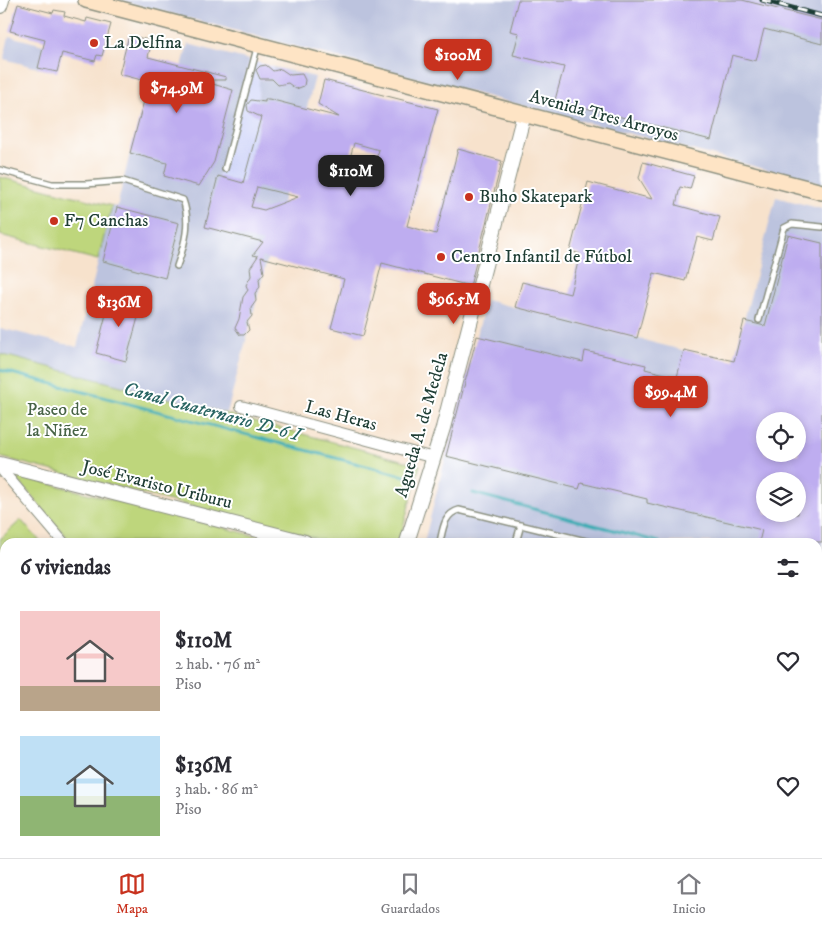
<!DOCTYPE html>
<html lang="es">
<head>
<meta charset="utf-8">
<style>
	body { margin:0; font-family:"IM FELL DW Pica",serif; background:#f7f7f7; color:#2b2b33; height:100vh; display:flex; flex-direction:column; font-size:19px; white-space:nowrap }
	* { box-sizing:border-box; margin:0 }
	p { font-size:16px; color:#7c7c81 }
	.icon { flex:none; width:28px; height:28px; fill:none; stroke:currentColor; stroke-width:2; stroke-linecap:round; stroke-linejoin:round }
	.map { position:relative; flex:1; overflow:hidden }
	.side { position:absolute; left:0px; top:538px; width:822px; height:321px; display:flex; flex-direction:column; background:#fff; border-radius:15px 15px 0 0; box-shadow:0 2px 8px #0003 }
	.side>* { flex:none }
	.tools { position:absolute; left:756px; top:412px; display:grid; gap:10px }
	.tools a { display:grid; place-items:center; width:50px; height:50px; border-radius:50%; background:#fff; box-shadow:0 2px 8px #0003; font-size:25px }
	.price { position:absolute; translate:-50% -42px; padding:0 11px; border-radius:10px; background:#c8321e; color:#fff; font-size:16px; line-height:32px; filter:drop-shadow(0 1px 2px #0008) }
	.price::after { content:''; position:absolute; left:50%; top:30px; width:15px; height:11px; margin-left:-8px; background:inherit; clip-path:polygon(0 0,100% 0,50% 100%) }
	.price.active { background:#222; color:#fff }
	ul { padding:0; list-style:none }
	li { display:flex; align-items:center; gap:15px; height:125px; padding:0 20px }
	li span { display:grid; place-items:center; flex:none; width:140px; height:100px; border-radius:0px; color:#555 }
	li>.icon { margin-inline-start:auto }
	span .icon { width:60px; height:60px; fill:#fffc; stroke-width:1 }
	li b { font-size:21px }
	h2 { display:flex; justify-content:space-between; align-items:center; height:60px; padding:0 20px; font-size:21px }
	.tabs { display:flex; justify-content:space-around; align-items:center; height:70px; border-top:1px solid #e1e1e2; background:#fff; font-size:14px; color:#7c7c81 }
	.tabs a { display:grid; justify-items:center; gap:2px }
	.tabs .active { color:#c8321e }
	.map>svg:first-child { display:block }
	.built { fill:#d3d8f9 }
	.industrial { fill:#bcc3de; fill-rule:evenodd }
	.green { fill:#bed67b; stroke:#6e8a58 }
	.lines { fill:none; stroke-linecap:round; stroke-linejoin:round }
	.stream { stroke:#3aacb4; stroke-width:3 }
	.building { fill:#beadf0; fill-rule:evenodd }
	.service-casing { stroke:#8b9080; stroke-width:8 }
	.minor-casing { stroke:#8b9080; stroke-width:12 }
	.tertiary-casing { stroke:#8b9080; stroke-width:16 }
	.secondary-casing { stroke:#8b9080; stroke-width:18 }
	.service { stroke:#fff; stroke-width:5 }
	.minor { stroke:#fff; stroke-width:10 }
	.tertiary { stroke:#fff; stroke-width:14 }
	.secondary { stroke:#fee4c5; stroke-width:15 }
	.rail-casing { stroke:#1f3d34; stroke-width:5 }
	.rail { stroke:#fff; stroke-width:3; stroke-dasharray:9; stroke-linecap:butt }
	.poi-dot { fill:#c8321e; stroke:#fff; stroke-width:2 }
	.labels { text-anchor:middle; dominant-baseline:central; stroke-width:4; stroke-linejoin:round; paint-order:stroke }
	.poi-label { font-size:18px; fill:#1f3d34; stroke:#fff; text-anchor:start }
	.street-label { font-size:18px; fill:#1f3d34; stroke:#fff }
	.park-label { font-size:18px; fill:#476346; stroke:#fff }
	.water-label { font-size:19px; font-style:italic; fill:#286461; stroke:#fff }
</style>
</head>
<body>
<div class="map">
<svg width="822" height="858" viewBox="0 0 822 858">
	<rect width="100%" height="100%" fill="#fff"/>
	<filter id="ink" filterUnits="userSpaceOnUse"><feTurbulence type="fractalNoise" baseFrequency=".02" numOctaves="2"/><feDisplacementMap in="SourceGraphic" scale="10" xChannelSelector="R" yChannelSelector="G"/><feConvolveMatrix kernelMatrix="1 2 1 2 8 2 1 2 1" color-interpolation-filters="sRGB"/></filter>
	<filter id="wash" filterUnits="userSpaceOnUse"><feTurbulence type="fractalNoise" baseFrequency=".0096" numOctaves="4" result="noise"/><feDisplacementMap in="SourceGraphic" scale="20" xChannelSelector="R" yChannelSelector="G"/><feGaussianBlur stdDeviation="1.12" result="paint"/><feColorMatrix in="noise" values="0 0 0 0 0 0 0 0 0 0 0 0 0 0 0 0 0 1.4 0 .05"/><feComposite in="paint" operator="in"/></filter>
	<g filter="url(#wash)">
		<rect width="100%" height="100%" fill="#f7e2cc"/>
		<!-- built -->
		<path class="built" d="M249 60 274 67 270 78 265 80 260 79 258 100 263 108 243 183 218 176Z"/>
		<!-- industrial -->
		<path class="industrial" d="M119 0H822V184Z
			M9 36 44 45 38 68 4 59Z
			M188 44 249 60 218 176 243 183 263 108 258 100 259 79 265 80 270 78 274 67 315 77 227 413 0 354V328L77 347 112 206 117 207 130 153 157 160Z
			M776 197 822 209V746L818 745V542H424L486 300 733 363ZM765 421H798V454H765ZM765 481H798V514H765Z"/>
		<!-- green -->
		<path class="green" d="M0 177 112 206 98 260 0 235Z
			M0 354 420 465 399 542H330L0 457Z
			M19 476 264 538 269 542H71L18 480Z
			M21 520 40 541 5 542V571L0 565V539Z
			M818 608 822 609V677L818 694Z
			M818 831 822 833V858L801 854H818Z"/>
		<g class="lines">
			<!-- stream -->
			<path class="stream" d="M0 370 416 479
				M473 493 659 542
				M818 584 822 585"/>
		</g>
		<g id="blocks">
			<!-- building -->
			<path class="building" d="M518 0H742L822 20V44L764 29 756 61 732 55 711 140 555 100 564 67 513 55 519 33 510 31Z
				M18 4 53 13 54 10 65 12 64 16 86 22 87 18 111 24 102 56 97 55 95 61 62 53 57 72 38 68 45 40 10 31Z
				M129 35 152 41 148 57 226 77V80H206V82L233 90 214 162 199 186 164 176 167 163 130 153 149 82 119 74Z
				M266 65 273 71 281 69 290 75 302 74 305 80 304 86 296 89 288 83 278 85 272 79H260L256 70 260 66Z
				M324 80 438 109 407 226 436 234 458 149 502 161 470 286 382 263 363 336 331 328 344 279 261 257 264 273 259 279 260 287 255 293 256 301 251 308 252 316 247 322 249 330 244 335H240L235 328 239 319 243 297 248 290 246 285 251 276 250 268 258 256 253 255 263 242 205 227 218 176 243 183 261 117 248 111 247 105 251 100 265 102V99H269L339 117 318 104ZM354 143 379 150 373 169 349 162ZM257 187 298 197 264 210 251 207Z
				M643 162 694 176 690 189 680 187 676 205 720 217 713 241 697 237 685 281 654 273 637 338 515 307 522 282 570 294 580 254 570 251 588 182 652 199 639 178Z
				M117 207 179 223 165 278 103 261Z
				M788 235 822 243V542H759L762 530 647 503V499L581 483 579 489 446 456 477 336 583 362 585 351 646 365 645 369 677 377 684 350 734 361 744 321 765 326ZM765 421H798V454H765ZM765 481H798V514H765Z
				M111 295 142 303 126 361 96 353Z"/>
		</g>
	</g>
	<g filter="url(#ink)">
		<use href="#blocks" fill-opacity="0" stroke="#8b9080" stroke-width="1"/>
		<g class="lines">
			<defs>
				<path id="service" d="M225 169 257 48
					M0 170 52 184H86L123 181 183 200C191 222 185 244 177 266
					M759 320 784 228 792 224 822 227
					M440 542C443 529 444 514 459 510L590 542
					M516 542 521 525
					M818 601 822 602
					M818 732 822 714"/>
				<path id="minor" d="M241 406 434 458
					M0 468 63 542
					M0 665 5 677
					M0 756 5 758
					M69 854 71 858
					M197 854 198 858
					M473 858 474 854
					M618 858 619 854
					M765 858 766 854"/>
				<path id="tertiary" d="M0 6 2 0
					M0 464 305 542
					M407 542 443 428 524 114
					M818 764 822 765
					M316 858 317 854"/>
				<path id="secondary" d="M86 0 822 192"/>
			</defs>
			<!-- service casing -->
			<use href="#service" class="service-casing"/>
			<!-- minor casing -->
			<use href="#minor" class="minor-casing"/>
			<!-- tertiary casing -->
			<use href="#tertiary" class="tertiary-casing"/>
			<!-- secondary casing -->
			<use href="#secondary" class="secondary-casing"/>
			<!-- service -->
			<use href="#service" class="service"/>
			<!-- minor -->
			<use href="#minor" class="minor"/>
			<!-- tertiary -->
			<use href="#tertiary" class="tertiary"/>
			<!-- secondary -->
			<use href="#secondary" class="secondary"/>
			<defs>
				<path id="rail" d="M762 0 822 16"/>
			</defs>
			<!-- rail casing -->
			<use href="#rail" class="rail-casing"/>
			<!-- rail -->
			<use href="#rail" class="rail"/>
		</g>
	</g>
	<!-- markers -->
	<g class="poi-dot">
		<circle cx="94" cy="43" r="5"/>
		<circle cx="469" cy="197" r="5"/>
		<circle cx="54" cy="221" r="5"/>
		<circle cx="441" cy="257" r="5"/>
	</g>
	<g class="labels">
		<!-- poi labels -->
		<g class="poi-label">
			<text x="104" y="43">La Delfina</text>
			<text x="479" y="197">Buho Skatepark</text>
			<text x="64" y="221">F7 Canchas</text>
			<text x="451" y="257">Centro Infantil de Fútbol</text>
		</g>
		<!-- street labels -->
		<g class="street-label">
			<text transform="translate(604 116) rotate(15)">Avenida Tres Arroyos</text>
			<text transform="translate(341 416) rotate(15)">Las Heras</text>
			<text transform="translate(422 425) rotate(-74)">Agueda A. de Medela</text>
			<text transform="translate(157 485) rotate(14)">José Evaristo Uriburu</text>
		</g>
		<!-- park labels -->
		<g class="park-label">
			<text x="57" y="410">Paseo de<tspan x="57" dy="21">la Niñez</tspan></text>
		</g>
		<!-- water labels -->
		<g class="water-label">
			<text transform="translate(212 412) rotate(15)">Canal Cuaternario D-6 I</text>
		</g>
	</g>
</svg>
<div class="tools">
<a><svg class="icon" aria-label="locate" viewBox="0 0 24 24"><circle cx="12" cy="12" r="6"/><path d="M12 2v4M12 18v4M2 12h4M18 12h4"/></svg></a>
<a><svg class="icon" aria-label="layers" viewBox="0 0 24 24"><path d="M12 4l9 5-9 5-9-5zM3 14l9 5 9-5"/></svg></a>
</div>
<b class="price" style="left:458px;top:81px">$100M</b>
<b class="price" style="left:177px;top:114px">$74.9M</b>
<b class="price active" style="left:351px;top:197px">$110M</b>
<b class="price" style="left:454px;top:325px">$96.5M</b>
<b class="price" style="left:119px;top:328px">$136M</b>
<b class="price" style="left:671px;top:418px">$99.4M</b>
<section class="side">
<h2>6 viviendas<svg class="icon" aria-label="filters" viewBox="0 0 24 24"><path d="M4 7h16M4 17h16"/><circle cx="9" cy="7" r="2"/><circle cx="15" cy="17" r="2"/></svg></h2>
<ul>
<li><span style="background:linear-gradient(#f6c9c9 75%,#b9a48a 0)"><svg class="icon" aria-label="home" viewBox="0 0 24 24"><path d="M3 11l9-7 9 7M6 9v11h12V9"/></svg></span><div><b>$110M</b><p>2 hab. · 76 m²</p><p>Piso</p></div><svg class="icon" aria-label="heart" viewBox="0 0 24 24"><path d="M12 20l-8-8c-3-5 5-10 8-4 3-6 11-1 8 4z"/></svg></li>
<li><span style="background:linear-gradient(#bfe0f5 60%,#8fb573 0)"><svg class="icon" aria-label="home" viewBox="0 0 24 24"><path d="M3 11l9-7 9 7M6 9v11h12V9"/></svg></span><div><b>$136M</b><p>3 hab. · 86 m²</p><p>Piso</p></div><svg class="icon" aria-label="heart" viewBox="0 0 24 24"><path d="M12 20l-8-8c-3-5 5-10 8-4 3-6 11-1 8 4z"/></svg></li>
</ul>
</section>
</div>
<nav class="tabs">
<a class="active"><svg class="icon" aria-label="map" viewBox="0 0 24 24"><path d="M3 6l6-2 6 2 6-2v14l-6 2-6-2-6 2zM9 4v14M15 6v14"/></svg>Mapa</a>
<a><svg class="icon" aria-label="saved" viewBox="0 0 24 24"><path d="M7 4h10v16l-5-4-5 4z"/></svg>Guardados</a>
<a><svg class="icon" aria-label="home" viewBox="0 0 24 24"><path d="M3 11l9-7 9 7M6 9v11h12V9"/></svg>Inicio</a>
</nav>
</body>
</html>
